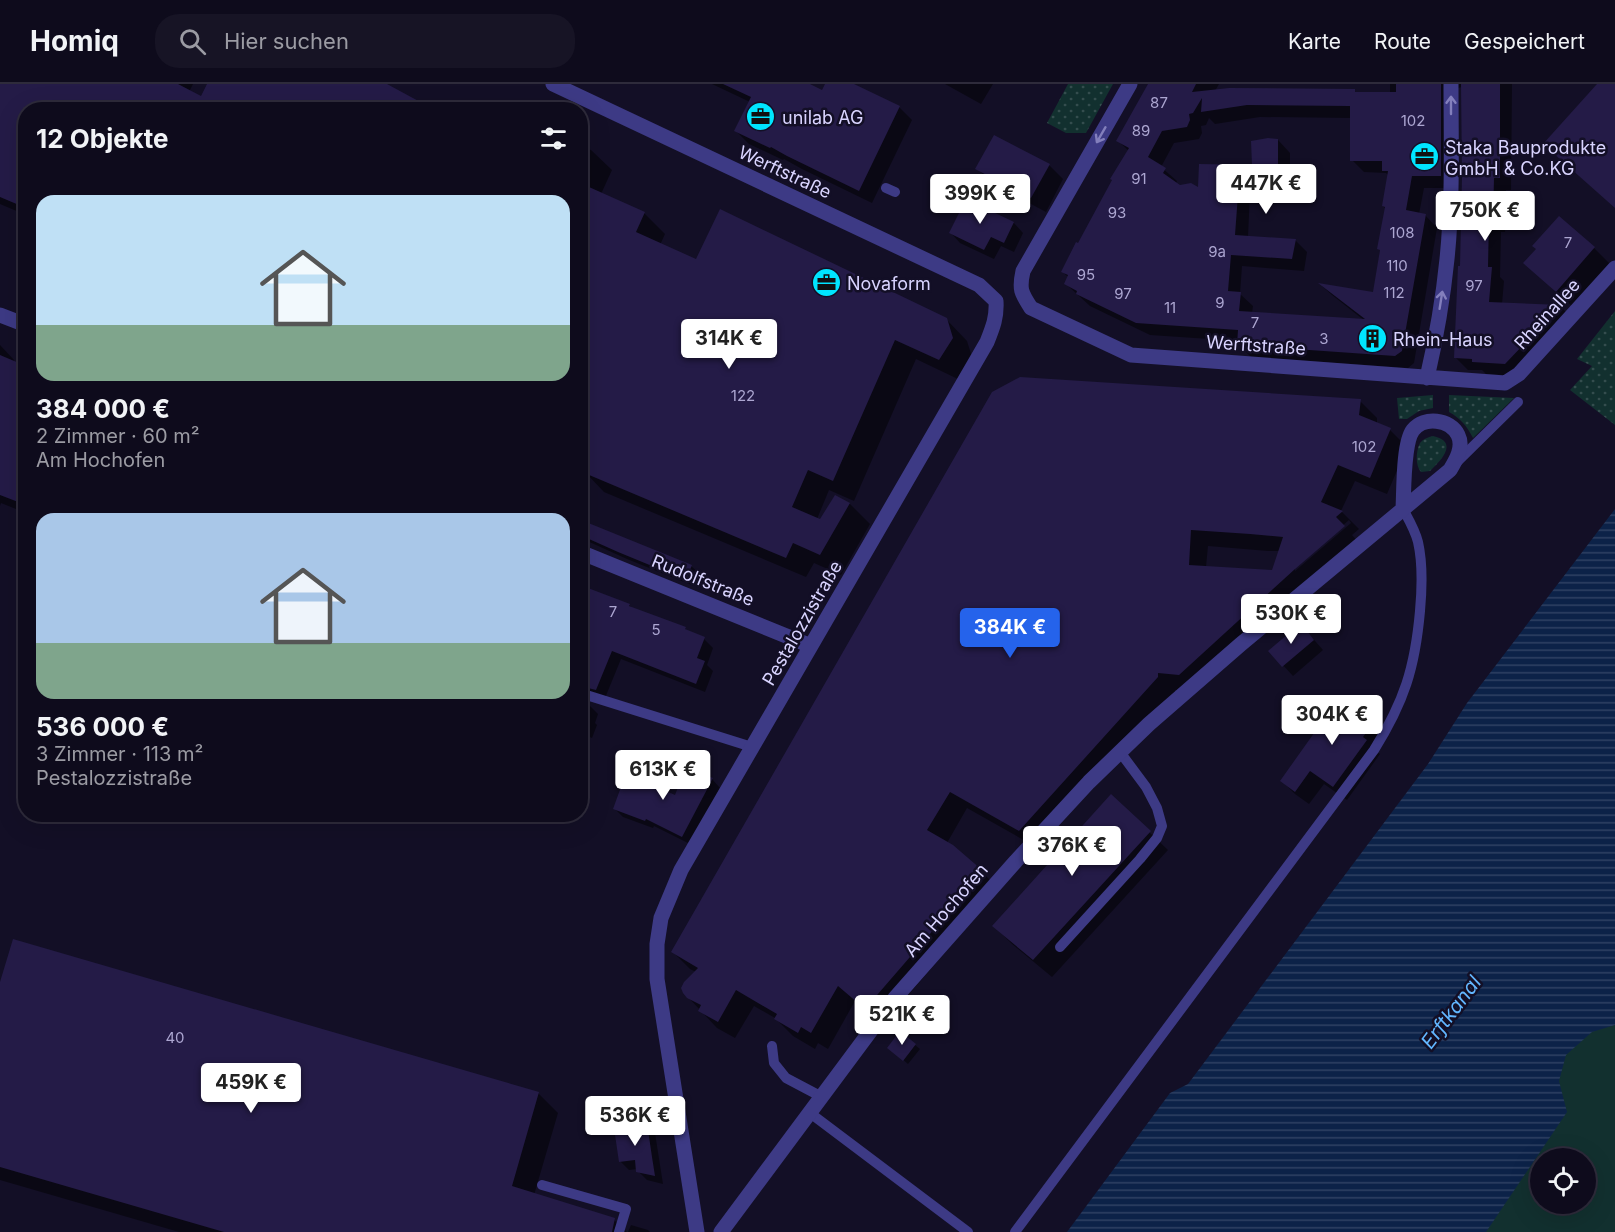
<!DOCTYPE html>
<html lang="de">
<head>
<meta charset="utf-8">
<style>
	body { margin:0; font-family:Inter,sans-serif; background:#171425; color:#f1f3f6; height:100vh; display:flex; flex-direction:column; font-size:22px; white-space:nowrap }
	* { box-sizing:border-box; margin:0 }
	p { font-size:20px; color:#9b9ba3 }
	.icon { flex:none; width:33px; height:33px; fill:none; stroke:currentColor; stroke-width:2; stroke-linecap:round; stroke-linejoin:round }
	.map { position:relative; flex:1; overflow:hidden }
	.panel { position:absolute; left:18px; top:18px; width:570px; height:720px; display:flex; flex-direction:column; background:#0e0b1c; border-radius:24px; box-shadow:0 6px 24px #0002,0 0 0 2px #2e2b3b }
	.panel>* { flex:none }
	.tools { position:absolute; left:1530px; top:1064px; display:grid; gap:12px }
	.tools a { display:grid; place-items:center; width:66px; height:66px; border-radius:50%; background:#0e0b1c; box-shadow:0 6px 24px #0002,0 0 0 2px #2e2b3b; font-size:30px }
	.price { position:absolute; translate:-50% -51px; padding:0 14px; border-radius:6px; background:#fff; color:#222; font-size:20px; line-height:39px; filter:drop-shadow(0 2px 3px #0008) }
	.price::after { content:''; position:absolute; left:50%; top:36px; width:18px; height:14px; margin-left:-9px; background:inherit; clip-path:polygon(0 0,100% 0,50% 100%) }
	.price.on { background:#2563eb; color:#fff }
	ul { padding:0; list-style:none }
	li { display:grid; align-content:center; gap:12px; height:318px; padding:0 18px }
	li span { display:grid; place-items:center; height:186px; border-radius:18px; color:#555 }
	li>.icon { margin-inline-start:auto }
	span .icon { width:108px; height:108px; fill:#fffc; stroke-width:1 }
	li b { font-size:26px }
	h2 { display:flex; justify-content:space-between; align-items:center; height:72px; padding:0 18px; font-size:26px }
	header { display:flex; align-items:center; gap:36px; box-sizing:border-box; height:84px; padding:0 30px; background:#0e0b1c; border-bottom:2px solid #2e2b3b }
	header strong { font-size:28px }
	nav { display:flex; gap:33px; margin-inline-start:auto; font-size:21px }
	.search { width:420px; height:54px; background:#171425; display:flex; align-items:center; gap:15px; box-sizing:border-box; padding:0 21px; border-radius:24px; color:#9b9ba3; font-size:22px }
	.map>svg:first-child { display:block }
	.grass { fill:url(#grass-dots) }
	.park { fill:#12302f; fill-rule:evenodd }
	.water { fill:url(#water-rules) }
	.shadow { fill:#0007; fill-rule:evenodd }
	.building { fill:#241b47; fill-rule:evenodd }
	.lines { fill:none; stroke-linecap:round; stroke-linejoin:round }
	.service { stroke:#3d3a85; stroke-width:10 }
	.minor { stroke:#3d3a85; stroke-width:15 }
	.oneway { stroke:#837fbc }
	.labels { text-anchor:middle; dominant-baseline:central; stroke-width:5; stroke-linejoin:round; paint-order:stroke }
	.number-label { font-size:15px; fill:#aca6d1 }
	.poi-label { font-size:18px; fill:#d9d4ff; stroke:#130f26; text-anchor:start }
	.street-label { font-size:18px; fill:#d9d4ff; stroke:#130f26 }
	.water-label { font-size:20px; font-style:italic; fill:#62b6ff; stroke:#130f26 }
</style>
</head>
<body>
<header>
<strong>Homiq</strong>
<div class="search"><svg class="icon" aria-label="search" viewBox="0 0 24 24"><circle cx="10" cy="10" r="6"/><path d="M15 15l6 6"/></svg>Hier suchen</div>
<nav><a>Karte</a><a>Route</a><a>Gespeichert</a></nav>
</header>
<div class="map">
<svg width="1615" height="1148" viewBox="0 0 1615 1148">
	<defs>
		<pattern id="grass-dots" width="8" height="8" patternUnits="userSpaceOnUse" patternTransform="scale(1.5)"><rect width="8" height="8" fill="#12302f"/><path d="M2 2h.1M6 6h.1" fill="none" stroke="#344d4e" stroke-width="1.8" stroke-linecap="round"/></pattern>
		<pattern id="water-rules" width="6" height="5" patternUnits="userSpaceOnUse" patternTransform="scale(1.5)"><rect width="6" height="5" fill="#0c2248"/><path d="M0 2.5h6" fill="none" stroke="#2f4163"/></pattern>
	</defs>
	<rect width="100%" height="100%" fill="#130f26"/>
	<!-- grass -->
	<path class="grass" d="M1068 0H1113L1086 49H1066L1047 39Z
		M1615 227V341L1570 306 1592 282 1577 275Z
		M1433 311V324L1419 327 1407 335H1399L1397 314Z
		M1449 311 1514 314 1473 354C1467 342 1460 334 1449 328Z
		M1433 352C1460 358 1440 377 1430 387L1421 388C1415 381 1416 367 1420 359 1423 355 1428 353 1433 352Z"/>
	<!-- park -->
	<path class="park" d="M1615 892V1148H1415ZM1540 1074H1586V1119H1540Z"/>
	<!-- water -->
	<path class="water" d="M1615 425V941L1592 948 1566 971 1559 997 1567 1028 1486 1148H1067L1170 1009 1188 1000 1428 680 1467 619Z"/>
	<!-- shadow -->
	<path class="shadow" d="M0 0H193L187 12 26 26V131L0 120Z
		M712 0H807L823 8 827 0H851L899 23 912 36 872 119 802 85 784 75 783 76 749 60 736 47 750 18Z
		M945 0H993L981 20Z
		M1150 0H1219L1215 7H1354L1357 9H1390V0H1512L1511 106H1506L1505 148H1501L1500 193 1504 197 1502 220 1560 222 1572 234 1518 292 1486 290 1482 286H1468L1456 274 1461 183 1463 93 1462 3 1458 4 1453 104H1424L1419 130 1425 131 1437 144 1414 279 1408 284 1251 273 1239 261V257L1150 251 1090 222 1066 200 1068 193 1063 188 1129 67 1118 57ZM1260 33 1352 34V76L1364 88 1386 89 1389 92 1383 122 1386 125 1374 210 1322 202 1332 211 1365 237 1252 229 1253 222 1240 210 1242 182 1304 187 1307 168 1295 156 1248 153 1250 108 1302 109 1303 96 1290 83V69L1278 56 1253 83 1200 106 1179 102 1176 100 1177 97 1161 83 1174 59 1199 55 1202 49 1201 42 1206 41 1209 34 1215 40Z
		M580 61 591 66 612 86 601 110 644 129 665 150 660 161 697 177 946 235 967 257 973 276 960 296 916 275 854 417 829 406 817 435 821 437 835 413 850 420 870 440 841 491 814 479 806 493 604 408 584 387 586 383 580 381Z
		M1049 81 1063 95 1046 128 992 99 977 84Z
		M966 117 1014 139 1023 149 1014 168 1001 162 994 175 960 159 951 149Z
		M1559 134 1594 164 1613 183 1575 225 1525 179 1538 165Z
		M0 261 14 276 13 278 26 283V429L1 419 0 422Z
		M993 309 1360 317 1377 334V340L1390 346 1407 363 1387 410 1355 397 1341 427 1359 445 1352 451 1360 460 1197 607 1175 606V610L1036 763 967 724 947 759 981 787 998 804 977 832 882 941 855 917 828 965 818 959 815 965 793 952 775 934 754 922 735 954 717 944 686 911 696 888 690 885 673 868ZM1349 436 1351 439 1295 487V483ZM1208 462 1268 467H1280L1273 488 1206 483Z
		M582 438 691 482 699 489 694 502 627 475 585 456 580 452Z
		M580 502 629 521 633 525 685 545 689 549 704 555 713 564 707 581 713 587 705 608 621 575 605 614 589 610 582 615 581 618 589 621 598 630 595 639 597 641 592 654 580 649Z
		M1301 541 1323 566 1293 592 1270 567Z
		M1333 633 1376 635 1389 648 1376 667 1380 670 1347 716 1324 700 1309 720 1295 710 1282 697Z
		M712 695 720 704 690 760 654 742 653 744 623 733 614 724 676 713 689 698Z
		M1111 712 1168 766 1052 893 1012 860 994 842Z
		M0 903 538 1009 558 1029 534 1111 614 1136 627 1148H179L0 1096Z
		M915 961 920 965 908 980 894 968Z
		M647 1040 655 1049 663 1100 647 1096 638 1087 637 1085 629 1086 620 1077Z
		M631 1141 648 1146 650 1148H628Z"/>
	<!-- building -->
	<path class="building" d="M0 0H178L201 12 207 0H387L435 26H26V124L0 113Z
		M723 0H810L822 6 825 0H854L900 22 859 107 787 72 771 63 770 64 734 47 751 13Z
		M1148 0H1196L1192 8 1229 4 1355 5V8H1396V0H1441V92H1412L1406 126 1426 130 1402 267 1395 272 1237 261 1238 246 1136 239 1076 210 1077 207 1064 200 1068 191 1061 188 1076 158 1078 159 1112 96 1110 95 1129 64 1116 57ZM1202 14 1201 28 1247 21 1350 22V77H1382V87H1388L1382 122 1385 123 1377 165 1380 166 1373 208 1318 199 1365 235 1239 227 1241 208 1228 207 1231 171 1292 175 1296 155 1235 151 1239 97H1291V83L1278 82V55L1268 54 1251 57 1252 81 1199 80 1198 103 1191 99 1180 101 1163 89 1166 84 1148 73 1162 47 1187 43 1190 36 1189 30 1193 29Z
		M1461 0H1500V94H1494L1493 136H1489L1488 183H1492L1489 218 1561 221 1505 280 1472 278V275L1454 274 1458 182H1460L1462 93Z
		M1597 0H1615V124L1543 60Z
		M994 51 1050 80 1031 114 975 85Z
		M580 99 645 128 636 148 696 175 720 125 947 234 953 254 939 276 895 256 833 397 808 386 792 423 820 435 835 411 850 419 820 471 793 459 786 474 582 388 588 373 580 370Z
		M966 115 1014 138 1004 159 991 153 984 166 949 149Z
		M1559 132 1595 163 1556 208 1523 179 1536 165 1532 162Z
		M0 271 26 282V366L19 383 26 386V421L0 411Z
		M1020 293 1361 315 1359 331 1391 344 1370 394 1338 381 1321 418 1343 427 1336 433 1345 442 1295 485 1179 591 1158 589V593L1019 747 950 708 927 746 953 761 982 786 959 812 961 814 865 925 838 902 811 949 801 943 798 949 774 935 777 930 736 906 718 938 698 927 701 921 687 914 683 909 681 904 684 898 698 884 671 868 992 308ZM1191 446 1250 450 1283 453 1272 486 1189 481Z
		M581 436 692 481 686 496 618 468 580 451Z
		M580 501 630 520 629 522 686 543 685 545 705 553 697 574 705 577 696 600 612 567 596 606 580 602Z
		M1301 539 1314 556 1282 583 1268 567Z
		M1347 613 1377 634 1363 653 1367 656 1333 703 1310 687 1295 708 1280 697 1329 628 1333 631Z
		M692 686 713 694 682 753 646 735 645 737 613 725 626 689 675 711 682 693 688 696Z
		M1111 710 1151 747 1033 876 992 842Z
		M13 855 539 1008 512 1102 615 1134 612 1148H224L0 1083V898Z
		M900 947 916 960 903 977 887 964Z
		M647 1039 652 1073 655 1092 636 1088 635 1076 619 1078 614 1044Z"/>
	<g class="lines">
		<!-- service -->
		<path class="service" d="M886 104 895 108
			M1456 379 1518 318
			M580 609 752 663
			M1060 863 1140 775 1157 754 1162 742 1157 724 1146 703 1120 668
			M772 962 774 979 786 994 822 1013
			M810 1029 968 1148
			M542 1101 626 1125 619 1148
			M1015 1148 1374 666C1404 618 1415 584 1420 527 1422 505 1423 480 1418 458 1415 446 1409 436 1403 425"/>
		<!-- minor -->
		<path class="minor" d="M553 0 979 201 996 217
			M1130 0 1023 187C1019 205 1021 209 1031 224L1131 271 1505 299 1519 290 1615 184
			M0 231 26 241
			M1427 294C1436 255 1443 215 1447 175 1453 117 1451 58 1451 0
			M580 468 811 562
			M697 1148 657 895V860L661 834 681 786 987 258C993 243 997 233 996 217
			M721 1148 895 914 1016 777 1089 698 1149 640 1241 560 1450 386C1456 376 1464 363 1458 351 1450 335 1424 332 1413 346 1403 359 1404 407 1403 425"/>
	</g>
	<!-- one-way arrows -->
	<defs><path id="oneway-shaft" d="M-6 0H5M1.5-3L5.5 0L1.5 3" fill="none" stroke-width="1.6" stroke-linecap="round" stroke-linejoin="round" transform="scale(1.5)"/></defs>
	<g class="oneway">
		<use href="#oneway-shaft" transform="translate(1451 21) rotate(-90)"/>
		<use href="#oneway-shaft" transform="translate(1101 51) rotate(120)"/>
		<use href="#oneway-shaft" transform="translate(1441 216) rotate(-81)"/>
	</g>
	<!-- icons -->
	<defs>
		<symbol id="office-disc" viewBox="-11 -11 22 22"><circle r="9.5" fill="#00e5ff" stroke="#130f26"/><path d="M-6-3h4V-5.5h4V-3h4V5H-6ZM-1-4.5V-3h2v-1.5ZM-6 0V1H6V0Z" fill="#111"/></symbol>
		<symbol id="building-disc" viewBox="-11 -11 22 22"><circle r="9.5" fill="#00e5ff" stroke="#130f26"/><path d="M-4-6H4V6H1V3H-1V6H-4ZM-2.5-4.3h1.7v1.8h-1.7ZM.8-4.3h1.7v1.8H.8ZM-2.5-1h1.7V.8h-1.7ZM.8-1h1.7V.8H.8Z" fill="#111"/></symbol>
	</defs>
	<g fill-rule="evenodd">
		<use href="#office-disc" x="744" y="16" width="33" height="33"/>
		<use href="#office-disc" x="1408" y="56" width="33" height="33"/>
		<use href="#office-disc" x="810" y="182" width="33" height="33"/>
		<use href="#building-disc" x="1356" y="238" width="33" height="33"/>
	</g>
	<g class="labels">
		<!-- number labels -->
		<g class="number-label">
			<text x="1159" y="18">87</text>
			<text x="1413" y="36">102</text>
			<text x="1141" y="46">89</text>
			<text x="1139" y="94">91</text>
			<text x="1117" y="128">93</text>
			<text x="1402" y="148">108</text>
			<text x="1568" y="158">7</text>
			<text x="1217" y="167">9a</text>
			<text x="1397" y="181">110</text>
			<text x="1086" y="190">95</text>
			<text x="1474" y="201">97</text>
			<text x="1394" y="208">112</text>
			<text x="1123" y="209">97</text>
			<text x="1220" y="218">9</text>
			<text x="1170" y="223">11</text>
			<text x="1255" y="238">7</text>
			<text x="1324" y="254">3</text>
			<text x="743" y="311">122</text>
			<text x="1364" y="362">102</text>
			<text x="613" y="527">7</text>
			<text x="656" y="545">5</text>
			<text x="175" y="953">40</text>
		</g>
		<!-- poi labels -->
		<g class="poi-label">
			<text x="782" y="33">unilab AG</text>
			<text x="1445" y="63">Staka Bauprodukte<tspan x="1445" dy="21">GmbH &amp; Co.KG</tspan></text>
			<text x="847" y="199">Novaform</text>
			<text x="1393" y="255">Rhein-Haus</text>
		</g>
		<!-- street labels -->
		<g class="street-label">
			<text transform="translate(785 88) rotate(25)">Werftstraße</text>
			<text transform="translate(1547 230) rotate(-48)">Rheinallee</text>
			<text transform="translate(1256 261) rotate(4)">Werftstraße</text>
			<text transform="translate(703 496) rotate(22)">Rudolfstraße</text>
			<text transform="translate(802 539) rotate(-60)">Pestalozzistraße</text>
			<text transform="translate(946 826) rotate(-49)">Am Hochofen</text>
		</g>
		<!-- water labels -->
		<g class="water-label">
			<text transform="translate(1451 928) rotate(-53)">Erftkanal</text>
		</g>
	</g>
</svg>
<div class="tools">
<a><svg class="icon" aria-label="locate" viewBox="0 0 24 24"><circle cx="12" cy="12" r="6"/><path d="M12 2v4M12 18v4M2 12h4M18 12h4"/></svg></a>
</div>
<b class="price" style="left:1266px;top:131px">447K €</b>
<b class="price" style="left:980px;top:141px">399K €</b>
<b class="price" style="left:1485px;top:158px">750K €</b>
<b class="price" style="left:729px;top:286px">314K €</b>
<b class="price" style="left:1291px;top:561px">530K €</b>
<b class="price on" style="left:1010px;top:575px">384K €</b>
<b class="price" style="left:1332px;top:662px">304K €</b>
<b class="price" style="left:663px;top:717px">613K €</b>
<b class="price" style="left:1072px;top:793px">376K €</b>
<b class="price" style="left:902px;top:962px">521K €</b>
<b class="price" style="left:251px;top:1030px">459K €</b>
<b class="price" style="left:635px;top:1063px">536K €</b>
<section class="panel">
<h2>12 Objekte<svg class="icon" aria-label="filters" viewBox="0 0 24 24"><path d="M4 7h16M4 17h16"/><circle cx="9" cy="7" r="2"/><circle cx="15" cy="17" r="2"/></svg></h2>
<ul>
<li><span style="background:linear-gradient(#bfe0f5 70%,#7fa58c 0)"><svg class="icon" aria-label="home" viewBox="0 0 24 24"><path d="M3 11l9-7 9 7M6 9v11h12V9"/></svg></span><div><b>384 000 €</b><p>2 Zimmer · 60 m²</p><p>Am Hochofen</p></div></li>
<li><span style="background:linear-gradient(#a9c7e8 70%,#7fa58c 0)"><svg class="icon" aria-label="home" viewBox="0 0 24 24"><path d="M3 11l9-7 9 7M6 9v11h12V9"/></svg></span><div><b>536 000 €</b><p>3 Zimmer · 113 m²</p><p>Pestalozzistraße</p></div></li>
</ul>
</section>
</div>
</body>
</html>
